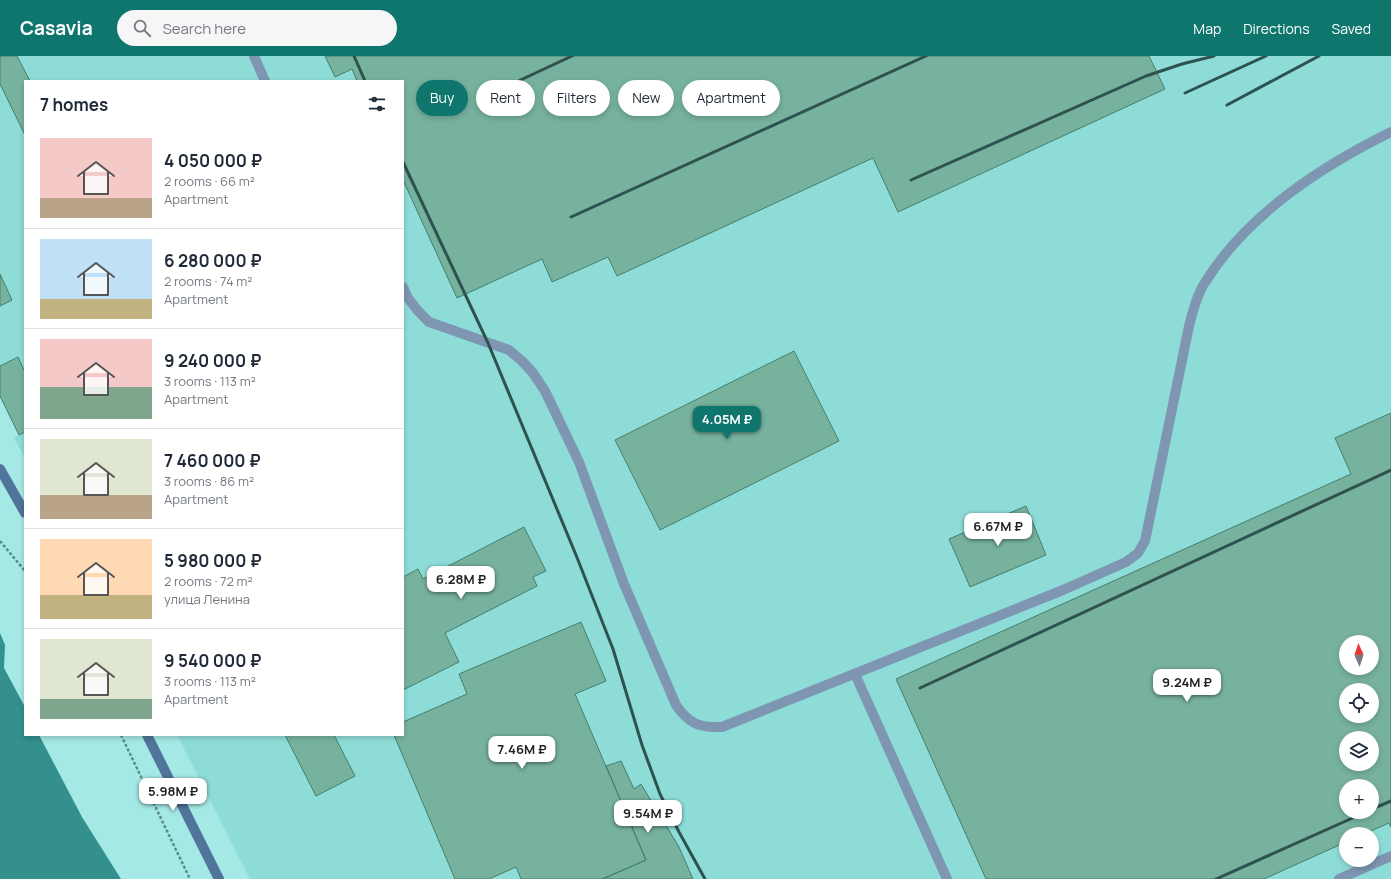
<!DOCTYPE html>
<html lang="en">
<head>
<meta charset="utf-8">
<style>
	body { margin:0; font-family:Manrope,sans-serif; background:#f6f6f7; color:#1f2937; height:100vh; display:flex; flex-direction:column; font-size:15px; white-space:nowrap }
	* { box-sizing:border-box; margin:0 }
	p { font-size:13px; color:#747a83 }
	.icon { flex:none; width:22px; height:22px; fill:none; stroke:currentColor; stroke-width:2; stroke-linecap:round; stroke-linejoin:round }
	.map { position:relative; flex:1; overflow:hidden }
	.sheet { position:absolute; left:24px; top:24px; width:380px; height:656px; display:flex; flex-direction:column; background:#fff; border-radius:0px; box-shadow:0 2px 6px #0003 }
	.sheet>* { flex:none }
	.guide { position:absolute; left:416px; top:24px; width:380px; height:36px; display:flex; gap:8px }
	.needle { width:26px; rotate:357deg }
	.controls { position:absolute; left:1339px; top:579px; display:grid; gap:8px }
	.controls a { display:grid; place-items:center; width:40px; height:40px; border-radius:50%; background:#fff; box-shadow:0 2px 6px #0003; font-size:20px }
	.price { position:absolute; translate:-50% -34px; padding:0 9px; border-radius:8px; background:#fff; color:#222; font-size:13px; line-height:26px; filter:drop-shadow(0 1px 2px #0008) }
	.price::after { content:''; position:absolute; left:50%; top:24px; width:12px; height:9px; margin-left:-6px; background:inherit; clip-path:polygon(0 0,100% 0,50% 100%) }
	.price.current { background:#0f766e; color:#fff }
	ul { padding:0; list-style:none }
	li { display:flex; align-items:center; gap:12px; height:100px; padding:0 16px }
	li+li { border-top:1px solid #e0e1e3 }
	li span { display:grid; place-items:center; flex:none; width:112px; height:80px; border-radius:0px; color:#555 }
	li>.icon { margin-inline-start:auto }
	span .icon { width:48px; height:48px; fill:#fffc; stroke-width:1 }
	li b { font-size:17px }
	h2 { display:flex; justify-content:space-between; align-items:center; height:48px; padding:0 16px; font-size:17px }
	.pill { padding:0 14px; border-radius:18px; background:#fff; box-shadow:0 2px 6px #0003; font-size:14px; line-height:36px }
	.pill.current { background:#0f766e; color:#fff }
	header { display:flex; align-items:center; gap:24px; box-sizing:border-box; height:56px; padding:0 20px; background:#0f766e; color:#fff }
	header strong { font-size:19px }
	nav { display:flex; gap:22px; margin-inline-start:auto; font-size:14px }
	.search { width:280px; height:36px; background:#f6f6f7; display:flex; align-items:center; gap:10px; box-sizing:border-box; padding:0 14px; border-radius:22px; color:#747a83; font-size:15px }
	.map>svg:first-child { display:block }
	.built { fill:#8edcd8; fill-rule:evenodd }
	.water { fill:#33908d }
	.building { fill:#77b29f; stroke:#447f6d; fill-rule:evenodd }
	.lines { fill:none; stroke-linecap:round; stroke-linejoin:round }
	.path { stroke:#5b8b88; stroke-width:2.5; stroke-dasharray:3 2; stroke-linecap:butt }
	.lane { stroke:#7e96b1; stroke-width:10 }
	.secondary { stroke:#51749b; stroke-width:10 }
	.rail { stroke:#2e5250; stroke-width:3 }
</style>
</head>
<body>
<header>
<strong>Casavia</strong>
<div class="search"><svg class="icon" aria-label="search" viewBox="0 0 24 24"><circle cx="10" cy="10" r="6"/><path d="M15 15l6 6"/></svg>Search here</div>
<nav><a>Map</a><a>Directions</a><a>Saved</a></nav>
</header>
<div class="map">
<svg width="1391" height="823" viewBox="0 0 1391 823">
	<rect width="100%" height="100%" fill="#a4e9e5"/>
	<!-- built -->
	<path class="built" d="M0 0H1391V823H250L177 679H403V25H25V402L14 382 19 379 0 340ZM1346 586H1372V612H1346ZM1346 634H1372V660H1346ZM1346 682H1372V708H1346ZM1346 730H1372V756H1346ZM1346 778H1372V804H1346Z"/>
	<!-- water -->
	<path class="water" d="M0 577 5 589 4 612 25 651V679H39L82 761 121 823H0Z"/>
	<!-- building -->
	<path class="building" d="M0 0H17L30 25H25V79L0 28Z
		M325 0H1149L1165 33 898 156 873 102 617 220 608 201 552 226 542 203 457 242 403 124V25H357L352 13 335 21Z
		M0 218 12 244 0 250Z
		M794 295 839 385 660 474 615 384Z
		M18 301 25 316V376L19 379 0 340V310Z
		M1391 357V771L1389 767 1364 778H1346V786L1264 823H986L896 623 1351 418 1335 382ZM1346 586H1372V612H1346ZM1346 634H1372V660H1346ZM1346 682H1372V708H1346ZM1346 730H1372V756H1346Z
		M1026 450 1046 499 970 531 949 483Z
		M524 471 546 515 533 521 537 530 445 577 459 606 403 634V521L418 513 423 523Z
		M581 566 606 625 575 638 646 804 602 823H521L516 811 489 823H455L394 679H403V666L467 638 459 618Z
		M285 679H334L355 720 316 740Z
		M621 705 634 733 641 728 679 791 693 823H603L646 804 606 710Z"/>
	<g class="lines">
		<!-- path -->
		<path class="path" d="M0 485 25 515
			M121 679 190 823"/>
		<!-- lane -->
		<path class="lane" d="M254 0 265 25
			M403 231 408 242 418 255 429 266 509 294 522 305 533 317 545 335 579 406 624 528 676 649C689 668 700 672 722 671L1063 534 1126 506 1138 497 1145 485 1189 270C1193 255 1197 238 1206 225 1247 159 1322 110 1391 76
			M855 618 947 823
			M1339 823 1391 800"/>
		<!-- secondary -->
		<path class="secondary" d="M0 413 25 457
			M147 679 219 823"/>
		<!-- rail -->
		<path class="rail" d="M354 0 365 25
			M512 28 572 0
			M1185 37 1266 0
			M1227 49 1319 0
			M403 106 488 287 576 499 613 593 642 689 660 738 679 776 705 823
			M911 124 1146 20 1182 8 1214 0
			M571 161 926 0
			M920 632 1391 414
			M1372 753 1391 745
			M1216 823 1366 756"/>
	</g>
</svg>
<div class="controls">
<a><svg class="needle" viewBox="-14 -14 28 28"><path d="M0-13l5 13h-10z" fill="#e53935"/><path d="M0 13l5-13h-10z" fill="#747a83"/></svg></a>
<a><svg class="icon" aria-label="locate" viewBox="0 0 24 24"><circle cx="12" cy="12" r="6"/><path d="M12 2v4M12 18v4M2 12h4M18 12h4"/></svg></a>
<a><svg class="icon" aria-label="layers" viewBox="0 0 24 24"><path d="M12 4l9 5-9 5-9-5zM3 14l9 5 9-5"/></svg></a>
<a>+</a>
<a>−</a>
</div>
<b class="price current" style="left:727px;top:384px">4.05M ₽</b>
<b class="price" style="left:998px;top:491px">6.67M ₽</b>
<b class="price" style="left:461px;top:544px">6.28M ₽</b>
<b class="price" style="left:1187px;top:647px">9.24M ₽</b>
<b class="price" style="left:522px;top:714px">7.46M ₽</b>
<b class="price" style="left:173px;top:756px">5.98M ₽</b>
<b class="price" style="left:648px;top:778px">9.54M ₽</b>
<div class="guide">
<a class="pill current">Buy</a>
<a class="pill">Rent</a>
<a class="pill">Filters</a>
<a class="pill">New</a>
<a class="pill">Apartment</a>
</div>
<section class="sheet">
<h2>7 homes<svg class="icon" aria-label="filters" viewBox="0 0 24 24"><path d="M4 7h16M4 17h16"/><circle cx="9" cy="7" r="2"/><circle cx="15" cy="17" r="2"/></svg></h2>
<ul>
<li><span style="background:linear-gradient(#f6c9c9 75%,#b9a48a 0)"><svg class="icon" aria-label="home" viewBox="0 0 24 24"><path d="M3 11l9-7 9 7M6 9v11h12V9"/></svg></span><div><b>4 050 000 ₽</b><p>2 rooms · 66 m²</p><p>Apartment</p></div></li>
<li><span style="background:linear-gradient(#bfe0f5 75%,#c2b280 0)"><svg class="icon" aria-label="home" viewBox="0 0 24 24"><path d="M3 11l9-7 9 7M6 9v11h12V9"/></svg></span><div><b>6 280 000 ₽</b><p>2 rooms · 74 m²</p><p>Apartment</p></div></li>
<li><span style="background:linear-gradient(#f6c9c9 60%,#7fa58c 0)"><svg class="icon" aria-label="home" viewBox="0 0 24 24"><path d="M3 11l9-7 9 7M6 9v11h12V9"/></svg></span><div><b>9 240 000 ₽</b><p>3 rooms · 113 m²</p><p>Apartment</p></div></li>
<li><span style="background:linear-gradient(#dfe7d0 70%,#b9a48a 0)"><svg class="icon" aria-label="home" viewBox="0 0 24 24"><path d="M3 11l9-7 9 7M6 9v11h12V9"/></svg></span><div><b>7 460 000 ₽</b><p>3 rooms · 86 m²</p><p>Apartment</p></div></li>
<li><span style="background:linear-gradient(#ffd9b3 70%,#c2b280 0)"><svg class="icon" aria-label="home" viewBox="0 0 24 24"><path d="M3 11l9-7 9 7M6 9v11h12V9"/></svg></span><div><b>5 980 000 ₽</b><p>2 rooms · 72 m²</p><p>улица Ленина</p></div></li>
<li><span style="background:linear-gradient(#dfe7d0 75%,#7fa58c 0)"><svg class="icon" aria-label="home" viewBox="0 0 24 24"><path d="M3 11l9-7 9 7M6 9v11h12V9"/></svg></span><div><b>9 540 000 ₽</b><p>3 rooms · 113 m²</p><p>Apartment</p></div></li>
</ul>
</section>
</div>
</body>
</html>
